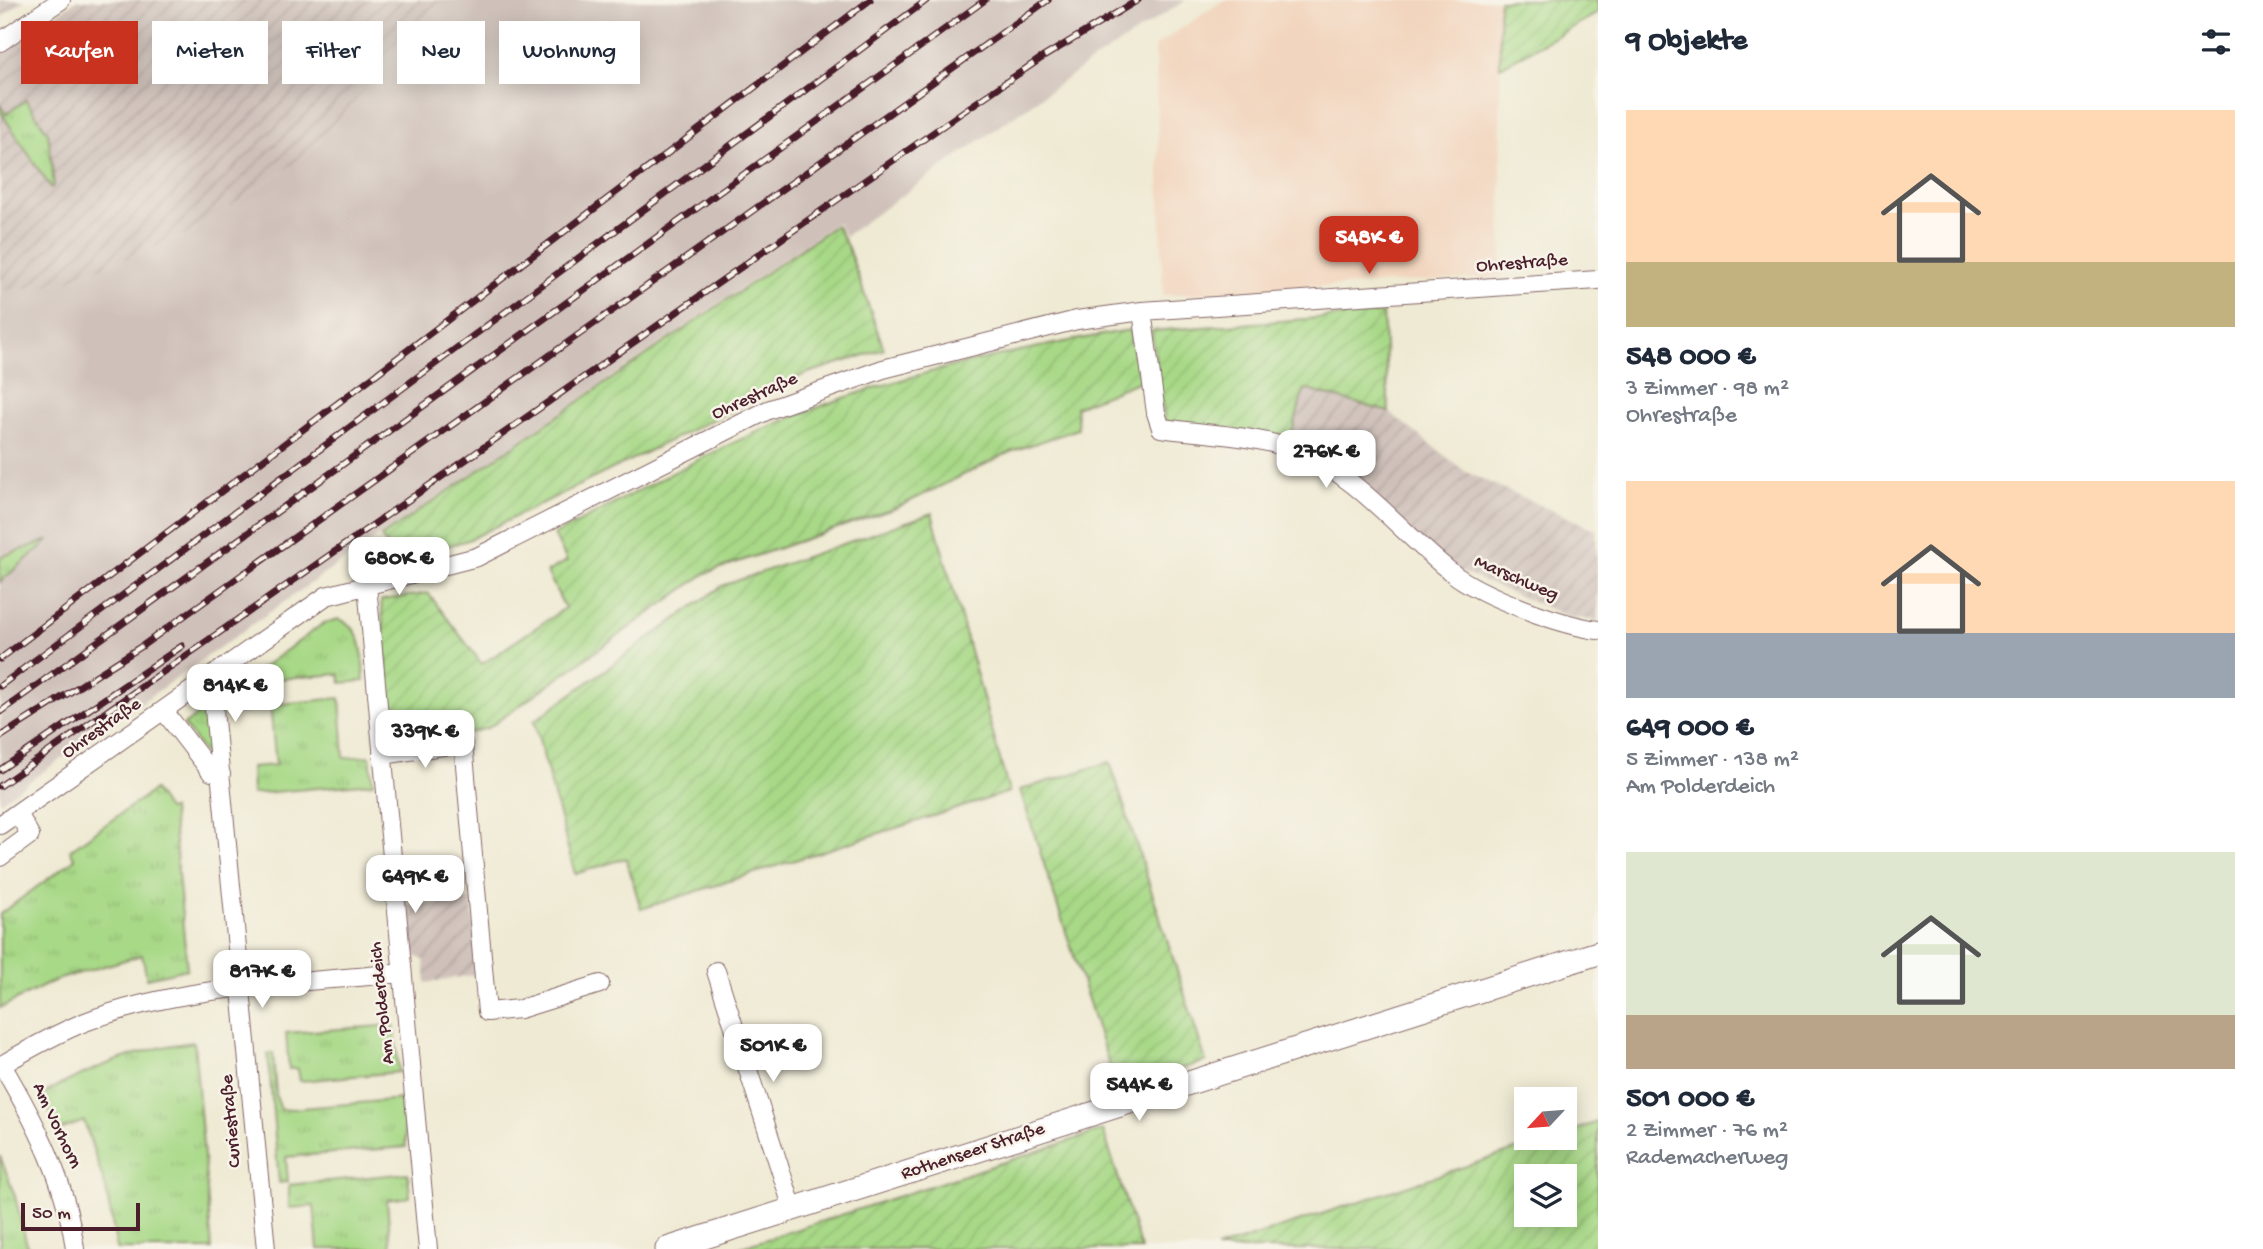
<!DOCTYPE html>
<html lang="de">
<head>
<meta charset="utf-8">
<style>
	body { margin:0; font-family:"Gochi Hand",sans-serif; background:#f2f2f3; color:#1f2937; height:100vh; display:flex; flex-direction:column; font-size:26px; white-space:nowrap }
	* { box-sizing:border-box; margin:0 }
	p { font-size:23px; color:#747a83 }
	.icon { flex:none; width:38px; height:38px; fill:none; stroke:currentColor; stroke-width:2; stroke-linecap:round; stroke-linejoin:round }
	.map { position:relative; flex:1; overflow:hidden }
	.sheet { display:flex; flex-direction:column; background:#fff; width:665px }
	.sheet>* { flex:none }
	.guide { position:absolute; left:21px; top:21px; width:665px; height:63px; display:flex; gap:14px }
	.needle { width:46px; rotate:244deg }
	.tools { position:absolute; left:1514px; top:1087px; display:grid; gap:14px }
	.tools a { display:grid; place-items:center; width:63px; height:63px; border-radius:0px; background:#fff; box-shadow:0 4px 18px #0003; font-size:35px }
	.scale { position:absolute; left:21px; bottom:18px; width:119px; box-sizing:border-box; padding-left:7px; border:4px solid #4a1f2b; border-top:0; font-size:19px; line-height:24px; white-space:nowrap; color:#4a1f2b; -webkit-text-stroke:5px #f7f3e8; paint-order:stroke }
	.price { position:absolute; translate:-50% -60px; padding:0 16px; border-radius:14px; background:#fff; color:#222; font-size:23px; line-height:46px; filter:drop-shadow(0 2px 4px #0008) }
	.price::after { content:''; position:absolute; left:50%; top:42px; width:21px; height:16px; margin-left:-10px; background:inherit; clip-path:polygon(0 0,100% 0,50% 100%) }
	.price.active { background:#c8321e; color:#fff }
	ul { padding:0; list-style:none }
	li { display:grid; align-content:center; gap:14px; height:371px; padding:0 28px }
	li span { display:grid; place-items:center; height:217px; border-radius:0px; color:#555 }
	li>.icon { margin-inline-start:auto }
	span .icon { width:126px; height:126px; fill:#fffc; stroke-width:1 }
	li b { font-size:30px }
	h2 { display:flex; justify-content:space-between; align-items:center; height:84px; padding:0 28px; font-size:30px }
	.chip { padding:0 24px; border-radius:0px; background:#fff; box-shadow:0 4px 18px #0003; font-size:24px; line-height:63px }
	.chip.active { background:#c8321e; color:#fff }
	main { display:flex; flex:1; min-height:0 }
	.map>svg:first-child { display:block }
	.built { fill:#f2d5be }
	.industrial { fill:url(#industrial-furrows) }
	.railway { fill:#cfc1ba }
	.grass { fill:url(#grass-tufts); stroke:#797c59; stroke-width:2 }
	.garden { fill:url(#garden-furrows); stroke:#797c59; stroke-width:2; fill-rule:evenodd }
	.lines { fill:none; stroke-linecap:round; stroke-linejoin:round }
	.minor-casing { stroke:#846666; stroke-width:20 }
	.tertiary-casing { stroke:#846666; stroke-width:25 }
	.minor { stroke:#fff; stroke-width:18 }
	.tertiary { stroke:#fff; stroke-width:23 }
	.rail-casing { stroke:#4a1f2b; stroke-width:7 }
	.rail { stroke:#f7f3e8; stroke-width:4.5; stroke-dasharray:13; stroke-linecap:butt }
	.labels { text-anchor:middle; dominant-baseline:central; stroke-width:5; stroke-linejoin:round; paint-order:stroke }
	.street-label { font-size:19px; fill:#4a1f2b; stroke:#f7f3e8 }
</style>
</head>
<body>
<main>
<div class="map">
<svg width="1598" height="1249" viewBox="0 0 1598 1249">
	<defs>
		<pattern id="industrial-furrows" width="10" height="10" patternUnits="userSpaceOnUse" patternTransform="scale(1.75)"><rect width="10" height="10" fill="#cfc1ba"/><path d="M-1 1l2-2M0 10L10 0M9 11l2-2" fill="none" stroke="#b3a5a0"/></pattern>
		<pattern id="grass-tufts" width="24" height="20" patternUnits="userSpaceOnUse" patternTransform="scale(1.75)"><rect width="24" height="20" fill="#a8d987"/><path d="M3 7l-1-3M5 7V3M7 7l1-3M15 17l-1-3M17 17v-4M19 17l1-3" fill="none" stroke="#92ba75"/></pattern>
		<pattern id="garden-furrows" width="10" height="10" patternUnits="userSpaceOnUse" patternTransform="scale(1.75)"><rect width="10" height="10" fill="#a8d987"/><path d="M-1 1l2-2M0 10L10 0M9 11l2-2" fill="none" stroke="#92ba75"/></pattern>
	</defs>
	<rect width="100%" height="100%" fill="#f7f3e8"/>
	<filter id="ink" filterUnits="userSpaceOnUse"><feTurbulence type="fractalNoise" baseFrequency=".0143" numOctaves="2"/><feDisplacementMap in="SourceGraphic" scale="14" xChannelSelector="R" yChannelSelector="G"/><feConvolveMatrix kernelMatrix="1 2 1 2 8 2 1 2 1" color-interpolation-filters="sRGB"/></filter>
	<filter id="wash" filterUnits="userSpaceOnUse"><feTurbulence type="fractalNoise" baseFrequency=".00686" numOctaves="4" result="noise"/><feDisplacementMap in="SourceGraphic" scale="28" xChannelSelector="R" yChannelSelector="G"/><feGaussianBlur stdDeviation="1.57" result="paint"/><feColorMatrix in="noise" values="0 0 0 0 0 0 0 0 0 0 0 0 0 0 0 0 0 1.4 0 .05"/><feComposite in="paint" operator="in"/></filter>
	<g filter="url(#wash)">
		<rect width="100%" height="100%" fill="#efead3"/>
		<!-- built -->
		<path class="built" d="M1224 0H1499L1502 277 1163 295 1155 46Z"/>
		<!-- industrial -->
		<path class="industrial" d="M0 0H25L0 18Z
			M77 0H443L311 152 190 234 64 283 0 292V55Z
			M1304 389 1389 412 1466 472 1596 530 1598 621 1569 617 1461 572 1290 440Z
			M472 900 478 974 426 983 424 960 413 955 409 905Z"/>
		<!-- railway -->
		<path class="railway" d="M443 0H1186L1086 65 845 236 837 222 314 581 0 802V292L64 283 190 234 311 152Z"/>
		<!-- grass -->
		<path class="grass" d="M26 100 48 133 54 185 51 188 0 111V105L6 114Z
			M49 540 0 582V557Z
			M339 619C366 630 362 657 364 681L341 683 339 674 265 680 266 691 244 694 245 712H237V686L324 623Z
			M340 698 344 758 370 756 373 783 252 794 251 767 276 765 270 705Z
			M206 708 210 752 206 755 184 725Z
			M154 790 167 810 172 809 187 969 147 978 142 955 56 980 0 1008V914L75 859 70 850Z
			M394 1025 399 1072 300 1081 298 1069H289L286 1033Z
			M194 1042 212 1249H117L106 1189 84 1121 60 1130 41 1095C90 1069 138 1048 194 1042Z
			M273 1053 276 1096 281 1110 402 1099 406 1147 286 1157 288 1182 279 1183 268 1054Z
			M0 1156 15 1196 28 1249H0Z
			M408 1173 410 1197 387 1200 391 1249H318L314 1206 289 1208V1185Z"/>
		<!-- garden -->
		<path class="garden" d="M1499 0H1598V13L1500 67Z
			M836 225 848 248 884 349 805 374 468 540 398 560 381 537Z
			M1383 313 1389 412 1304 389 1290 440 1165 422 1151 331Z
			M1129 330 1140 381 1076 407 1078 429 1010 452 896 508 706 573 488 728 456 736 393 734 381 600 428 593 482 664 565 608 547 572 567 561 554 535C638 492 722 443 811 410 912 371 1023 349 1129 330Z
			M932 513 1009 792 641 909 626 858 575 874 534 721 722 586Z
			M1110 762 1206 1061 1117 1089 1020 790Z
			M1598 1122V1249H1216L1551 1138H1564L1565 1133ZM1526 1176H1564V1214H1526Z
			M1103 1130 1141 1249H736Z"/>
	</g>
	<g filter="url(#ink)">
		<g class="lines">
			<defs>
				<path id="minor" d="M0 42 61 0
					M1142 311 1156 413 1161 428C1203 434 1258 435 1297 451 1358 475 1400 532 1451 572 1481 596 1560 625 1598 630
					M367 585 428 1249
					M211 678 266 1249
					M164 711 211 772 221 774
					M382 755 463 743 487 1012 520 1009 600 984
					M0 825 326 596 477 557 768 410 883 369 1077 320 1142 311 1598 280
					M0 857 30 835 18 813
					M716 971 793 1209
					M2 1065C36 1123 66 1181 75 1249
					M0 1066C27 1050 55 1034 85 1022 184 984 296 984 401 973"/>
				<path id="tertiary" d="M667 1249 1598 953"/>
			</defs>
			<!-- minor casing -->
			<use href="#minor" class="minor-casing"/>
			<!-- tertiary casing -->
			<use href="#tertiary" class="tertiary-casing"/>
			<!-- minor -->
			<use href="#minor" class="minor"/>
			<!-- tertiary -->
			<use href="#tertiary" class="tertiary"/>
			<defs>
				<path id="rail" d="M0 659 870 0
					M0 686 927 0
					M0 712 985 0
					M0 737 142 646 1048 0
					M0 770 182 646
					M0 786 961 113 1040 59 1138 0"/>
			</defs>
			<!-- rail casing -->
			<use href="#rail" class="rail-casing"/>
			<!-- rail -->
			<use href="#rail" class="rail"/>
		</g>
	</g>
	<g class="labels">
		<!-- street labels -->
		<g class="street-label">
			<text transform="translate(1522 264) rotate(-4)">Ohrestraße</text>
			<text transform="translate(755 397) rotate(-24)">Ohrestraße</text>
			<text transform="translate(1516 579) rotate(23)">Marschweg</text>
			<text transform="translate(102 729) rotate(-35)">Ohrestraße</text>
			<text transform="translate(383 1003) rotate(-96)">Am Polderdeich</text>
			<text transform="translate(232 1121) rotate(-95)">Curiestraße</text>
			<text transform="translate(56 1126) rotate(65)">Am Vorhorn</text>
			<text transform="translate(973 1152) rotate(-18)">Rothenseer Straße</text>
		</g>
	</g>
</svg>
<div class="tools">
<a><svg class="needle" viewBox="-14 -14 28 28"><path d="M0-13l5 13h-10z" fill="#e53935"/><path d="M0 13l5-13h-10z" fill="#747a83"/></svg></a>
<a><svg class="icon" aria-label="layers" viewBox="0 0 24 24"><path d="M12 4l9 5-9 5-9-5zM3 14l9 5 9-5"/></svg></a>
</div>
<div class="scale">50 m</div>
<b class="price active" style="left:1369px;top:276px">548K €</b>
<b class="price" style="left:1326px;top:490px">276K €</b>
<b class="price" style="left:399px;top:597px">680K €</b>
<b class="price" style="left:235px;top:724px">814K €</b>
<b class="price" style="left:425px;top:770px">339K €</b>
<b class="price" style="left:415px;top:915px">649K €</b>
<b class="price" style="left:262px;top:1010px">817K €</b>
<b class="price" style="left:773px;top:1084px">501K €</b>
<b class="price" style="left:1139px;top:1123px">544K €</b>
<div class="guide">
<a class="chip active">Kaufen</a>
<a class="chip">Mieten</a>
<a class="chip">Filter</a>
<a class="chip">Neu</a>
<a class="chip">Wohnung</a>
</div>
</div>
<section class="sheet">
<h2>9 Objekte<svg class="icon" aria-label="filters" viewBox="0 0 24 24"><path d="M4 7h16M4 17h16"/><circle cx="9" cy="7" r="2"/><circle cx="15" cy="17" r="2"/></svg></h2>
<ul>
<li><span style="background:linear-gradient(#ffd9b3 70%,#c2b280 0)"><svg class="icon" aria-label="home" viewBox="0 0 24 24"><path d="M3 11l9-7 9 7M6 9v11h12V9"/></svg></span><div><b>548 000 €</b><p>3 Zimmer · 98 m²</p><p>Ohrestraße</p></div></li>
<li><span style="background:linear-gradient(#ffd9b3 70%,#9aa5b1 0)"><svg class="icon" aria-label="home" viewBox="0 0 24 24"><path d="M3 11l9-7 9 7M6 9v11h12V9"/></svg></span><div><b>649 000 €</b><p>5 Zimmer · 138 m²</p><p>Am Polderdeich</p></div></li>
<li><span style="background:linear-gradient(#dfe7d0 75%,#b9a48a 0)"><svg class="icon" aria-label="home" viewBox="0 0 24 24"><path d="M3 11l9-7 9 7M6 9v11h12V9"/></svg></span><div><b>501 000 €</b><p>2 Zimmer · 76 m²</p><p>Rademacherweg</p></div></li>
</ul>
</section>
</main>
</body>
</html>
